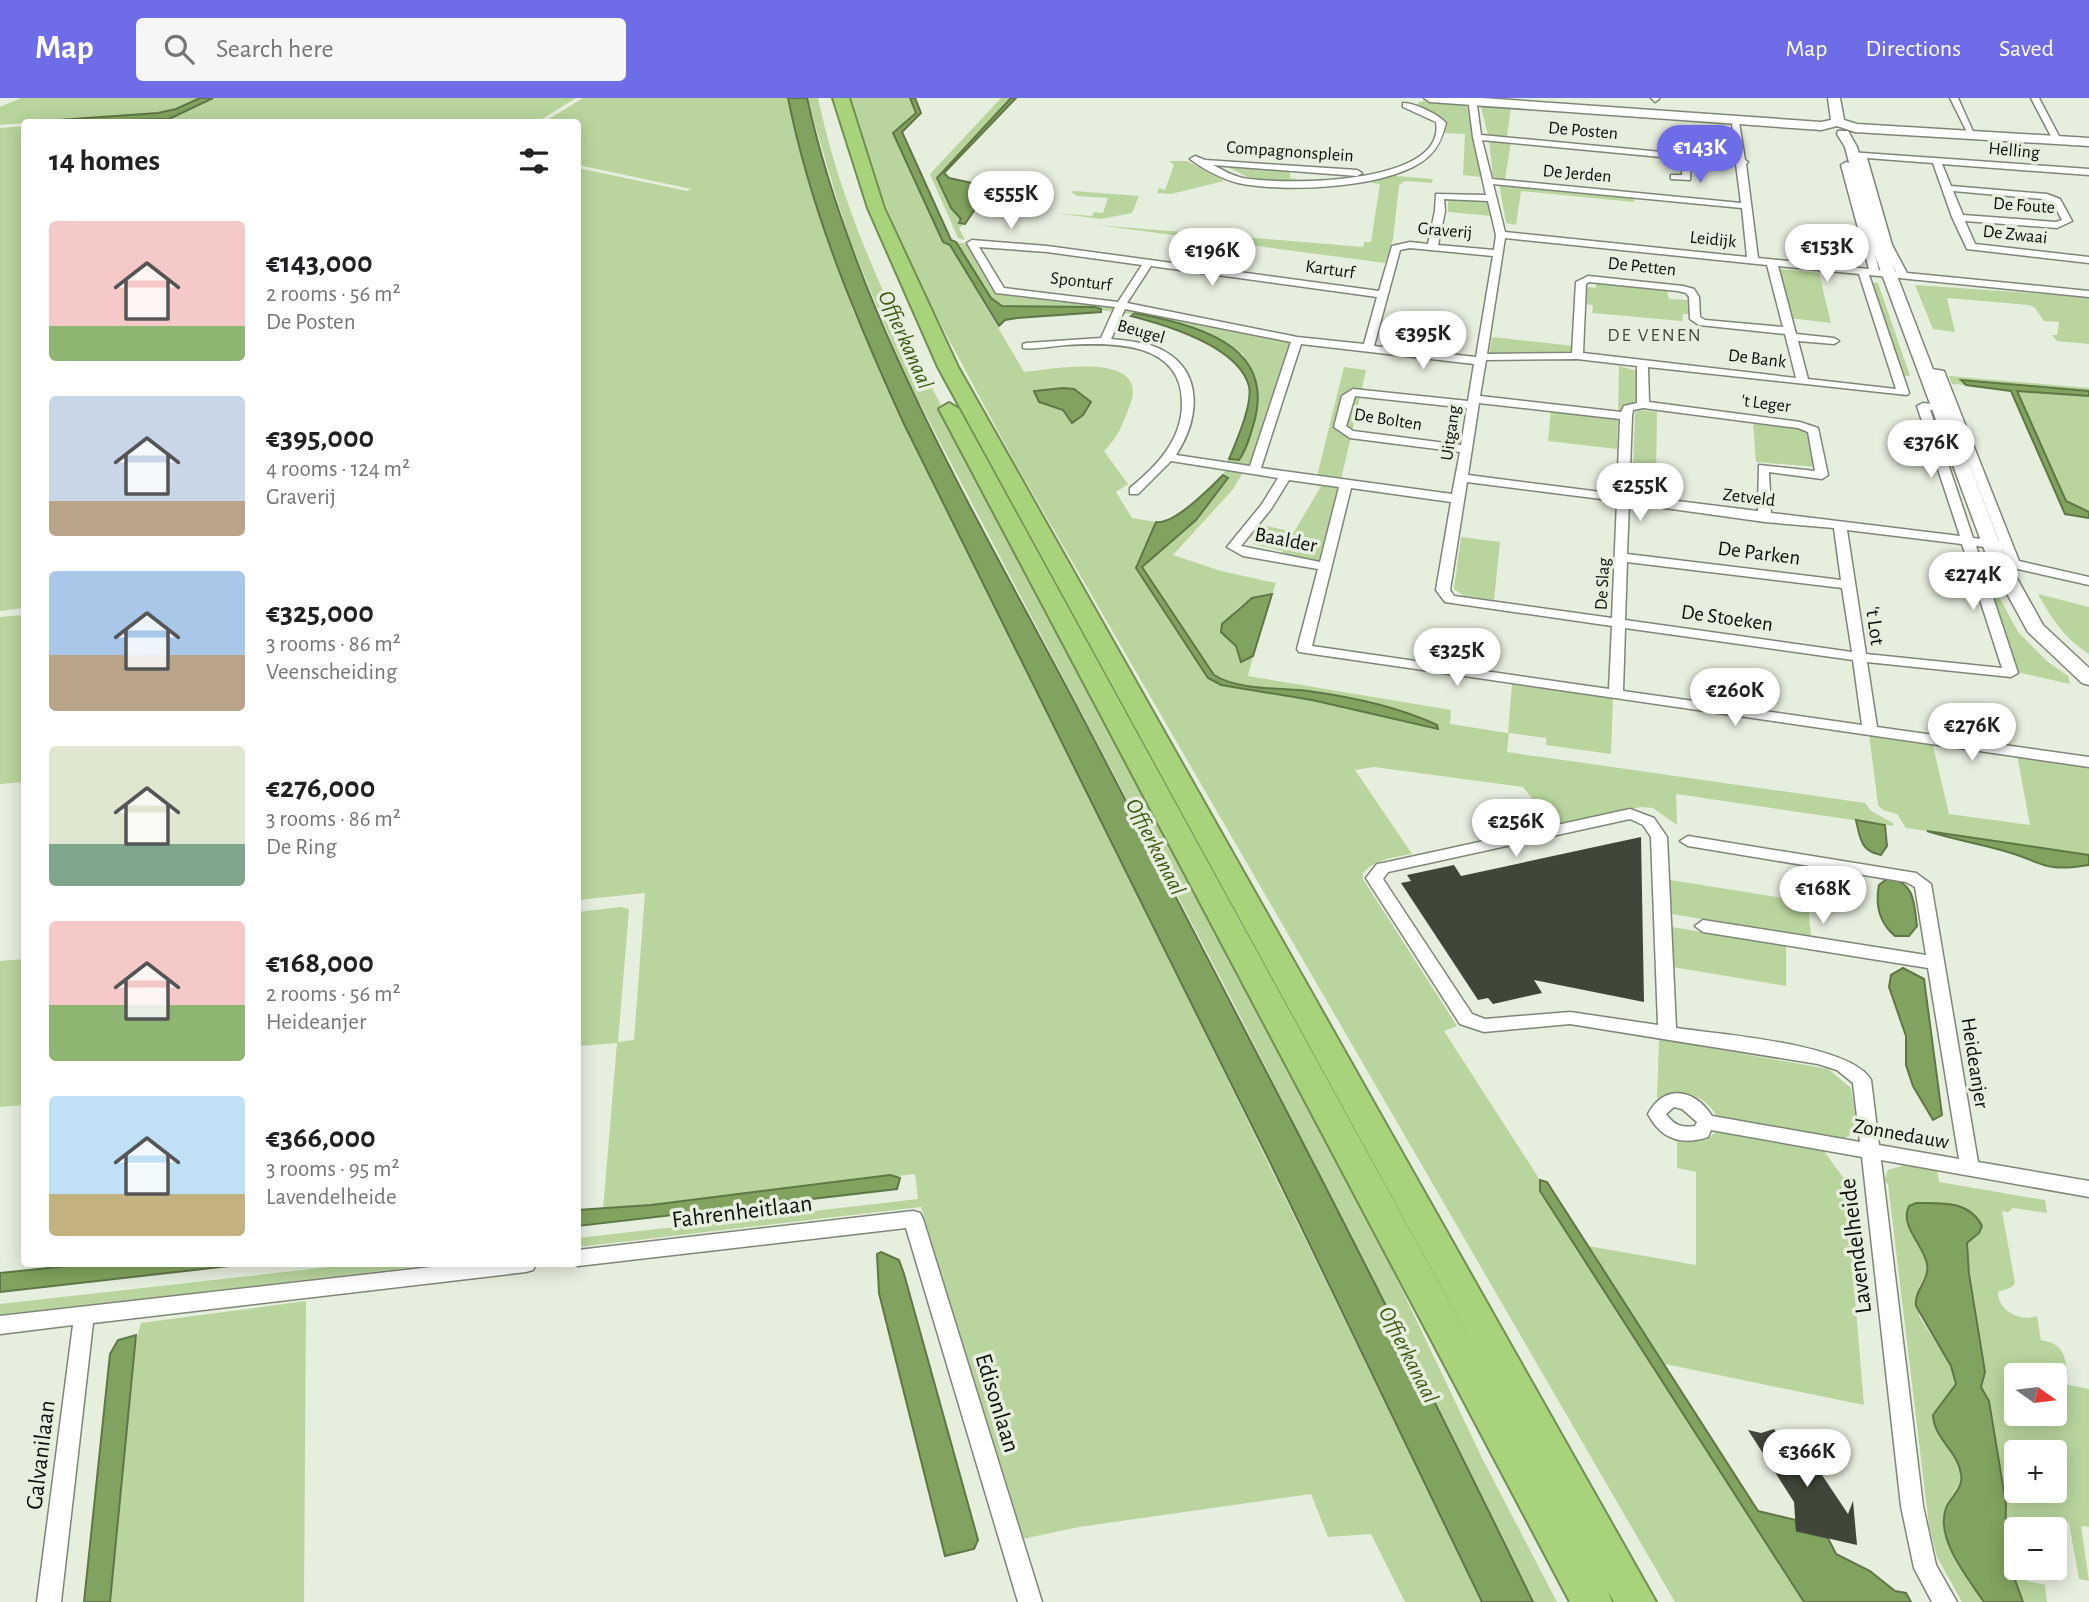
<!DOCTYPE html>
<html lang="en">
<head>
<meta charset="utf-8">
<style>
	body { margin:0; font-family:"Alegreya Sans",sans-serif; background:#f6f6f6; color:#202124; height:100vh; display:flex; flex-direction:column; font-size:26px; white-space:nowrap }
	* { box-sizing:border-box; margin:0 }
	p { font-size:23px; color:#757577 }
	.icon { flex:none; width:38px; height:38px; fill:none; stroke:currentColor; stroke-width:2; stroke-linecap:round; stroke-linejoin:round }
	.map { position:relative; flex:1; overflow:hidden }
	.sheet { position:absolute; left:21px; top:21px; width:560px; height:1148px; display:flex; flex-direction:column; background:#fff; border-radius:7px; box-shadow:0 4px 18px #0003 }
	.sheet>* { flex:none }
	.needle { width:46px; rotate:104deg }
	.buttons { position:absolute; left:2004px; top:1265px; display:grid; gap:14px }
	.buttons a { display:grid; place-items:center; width:63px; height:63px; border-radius:7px; background:#fff; box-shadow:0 4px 18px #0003; font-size:35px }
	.price { position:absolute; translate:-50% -60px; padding:0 16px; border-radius:24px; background:#fff; color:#222; font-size:23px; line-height:46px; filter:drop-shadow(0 2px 4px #0008) }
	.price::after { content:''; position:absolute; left:50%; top:42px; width:21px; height:16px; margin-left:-10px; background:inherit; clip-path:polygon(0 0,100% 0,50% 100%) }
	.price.selected { background:#6e6de7; color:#fff }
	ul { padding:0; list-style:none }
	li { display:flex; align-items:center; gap:21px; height:175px; padding:0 28px }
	li span { display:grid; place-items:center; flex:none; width:196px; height:140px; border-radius:7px; color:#555 }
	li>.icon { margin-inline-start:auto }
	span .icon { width:84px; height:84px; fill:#fffc; stroke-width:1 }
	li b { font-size:30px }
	h2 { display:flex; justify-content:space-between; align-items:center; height:84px; padding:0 28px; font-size:30px }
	header { display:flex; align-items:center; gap:42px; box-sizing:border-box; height:98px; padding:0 35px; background:#6e6de7; color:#fff }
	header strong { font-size:33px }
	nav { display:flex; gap:38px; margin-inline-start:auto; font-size:24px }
	.search { width:490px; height:63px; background:#f6f6f6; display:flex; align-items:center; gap:18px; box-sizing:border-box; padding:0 24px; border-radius:7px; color:#757577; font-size:26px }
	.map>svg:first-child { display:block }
	.green { fill:#b9d59d; fill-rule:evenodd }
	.water { fill:#82a35f; stroke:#5f7746; stroke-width:2 }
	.building { fill:#404739 }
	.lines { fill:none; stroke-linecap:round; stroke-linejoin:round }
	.street-casing { stroke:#7e8677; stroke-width:3 }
	.secondary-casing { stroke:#7e8677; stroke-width:3 }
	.highway-casing { stroke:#718e53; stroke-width:4 }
	.street { fill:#fff; fill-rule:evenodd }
	.secondary { fill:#fff; fill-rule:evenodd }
	.highway { fill:#a8d37a; fill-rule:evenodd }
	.labels { text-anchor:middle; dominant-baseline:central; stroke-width:7; stroke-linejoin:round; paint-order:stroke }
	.far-street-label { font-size:18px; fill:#0c0f0a; stroke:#e6eede }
	.far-neighbourhood-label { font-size:19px; letter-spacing:2px; fill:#464e40; stroke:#e6eede }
	.street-label { font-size:21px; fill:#0c0f0a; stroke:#e6eede }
	.water-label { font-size:23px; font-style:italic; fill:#3c5a10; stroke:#e6eede }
	.near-street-label { font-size:24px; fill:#0c0f0a; stroke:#e6eede }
</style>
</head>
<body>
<header>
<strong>Map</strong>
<div class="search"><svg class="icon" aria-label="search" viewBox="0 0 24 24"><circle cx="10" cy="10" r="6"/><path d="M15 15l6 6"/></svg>Search here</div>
<nav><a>Map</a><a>Directions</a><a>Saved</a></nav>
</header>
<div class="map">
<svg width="2089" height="1504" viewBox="0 0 2089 1504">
	<rect width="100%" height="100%" fill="#e6eede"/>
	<!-- green -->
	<path class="green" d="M21 0H200L176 11 158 15 0 27V9Z
		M213 0H576L537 24H72L154 19 169 21Z
		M583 0H788L808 76 853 213 1482 1504H1405L1371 1436 1328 1439 1311 1396 1079 1429 1018 1442 921 1109 578 1149V1140L918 1101 915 1076 603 1112 617 945 578 948V814L620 809 629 811 618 944 634 942 645 795 578 802V70L687 93 691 91 578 67V24H544Z
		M807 0H818C834 76 863 151 896 221L1384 1154 1482 1360 1557 1504H1533L1233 904 907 281 848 138Z
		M847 0H910L916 15 893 35 943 144 950 147 1024 274C1051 271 1151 252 1130 307 1123 326 1118 339 1104 353L1128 386 1116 394 1132 420 1156 424 1138 465 1142 469 1171 445 1227 379 1223 377 1226 372 1243 374 1234 390 1173 457 1221 473 1276 485 1272 496C1248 496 1230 513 1221 534L1236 548 1241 564 1253 558 1248 578 1451 612 1450 626 1508 635 1512 586 1613 600 1611 656 1546 647V640L1509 635 1507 654 1865 705 1871 713 1893 725 1894 728 1676 696 1677 727 1653 710 1641 709 1554 727 1523 689 1374 669 1355 672 1412 756C1394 759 1376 761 1363 775V781L1457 928 1444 933 1540 1082V1093L1804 1504H1675L1015 365 917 182 870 71Z
		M1001 0H1011L937 80 951 110 961 121 959 125 965 126 959 130 965 142 958 140 930 76Z
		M1425 3 1458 5 1467 9 1481 79 1463 77 1465 36 1444 35 1445 22 1416 9 1419 4Z
		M1483 7 1511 8 1507 39 1488 37 1481 9Z
		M24 28V510L0 513V30Z
		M1489 41 1511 43 1505 82 1493 79Z
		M1169 63H1187L1224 83 1171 96 1157 95 1159 90 1165 92 1174 67Z
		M1225 68 1290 72V80L1297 81 1295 84 1254 82Z
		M1384 77 1433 81 1432 85 1405 83 1399 87 1393 141 1385 165 1097 127 1363 149 1364 144H1371L1380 86 1372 85 1373 80Z
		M1499 85 1635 98 1634 104 1521 93 1516 127 1506 125Z
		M1074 93 1139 98 1132 115 1101 121 1054 115 1092 118 1094 114 1103 115 1108 100 1077 98 1071 94Z
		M1448 100 1488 102 1492 118 1448 114Z
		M956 144 968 146 995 194 1113 207 1235 234 1288 242 1291 245 1252 368 1247 370 1226 367 1229 361 1241 360 1258 310 1243 256C1186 221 1123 212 1061 209 1041 208 1022 210 1002 208L991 200Z
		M1780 171 1819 175 1831 225 1789 220Z
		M1596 183 1666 190 1669 201 1689 202 1691 216H1683L1682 223 1592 215 1593 207 1585 206 1586 189 1596 190Z
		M1869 184 1878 185 1910 278H1900Z
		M1915 187 2089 199V246L2057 243 2052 237H2057L2059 224 2044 223 2035 210 2029 207 1947 200 1955 234 1933 231Z
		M1492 239 1574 248 1573 256 1489 257Z
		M1619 268 1641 274 1640 300 1618 315Z
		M1344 269 1366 272 1341 382 1317 378Z
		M1949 278 2089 290V293L1967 282 1960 284 1966 287 1952 286Z
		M2017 292 2089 298V414L2066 403Z
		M1551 312 1618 320 1617 351 1548 343Z
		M1639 312 1657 314 1656 374 1633 371 1635 314Z
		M1753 324 1808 332 1816 369 1756 364Z
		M1323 385 1342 387 1323 466 1281 458 1283 453 1253 446 1267 428 1294 434Z
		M1461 439 1500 444 1494 502 1464 498 1454 491Z
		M1979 462 2018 534 2048 564 2068 578 2070 586 2017 574Z
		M2038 496 2089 509V556C2064 540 2052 521 2038 496Z
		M24 517V684L0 686V519Z
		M1869 635 1932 644 1949 716 2030 727 2017 657 2089 668V757L1906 730 1897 716 1883 712 1878 707Z
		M1670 782 1808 804 1811 839 1671 816Z
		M1672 829 1786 848V888L1673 869Z
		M24 861V1007L0 1009V863Z
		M1659 941 1828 971 1851 990 1856 1017 1855 1034 1842 1042 1717 1019C1706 997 1677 987 1657 1001Z
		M1716 1034 1823 1052 1845 1082 1864 1307 1665 1266 1588 1148 1696 1167V1074L1677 1070V1044L1706 1042Z
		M1905 1067 1937 1072 1939 1084 2045 1102 2047 1115 2013 1110 2008 1114 2002 1113 2015 1185 2012 1189 1998 1194C1998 1214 2022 1224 2037 1218L2041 1242C2063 1246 2064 1255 2068 1276H2057L2059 1285 2089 1291V1429L2081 1428 2089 1483 2079 1481 2069 1425 2036 1419 2038 1431 2016 1432V1470H2025L2027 1483 2045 1487 2047 1504H2023L2005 1454 1986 1296 1981 1289 1985 1274 1966 1154 1967 1145 1979 1135 1906 1113C1909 1140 1940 1164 1919 1188V1218L1951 1268 1956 1286 1933 1317C1937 1326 1939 1335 1943 1343 1949 1355 1959 1362 1961 1376 1963 1389 1952 1393 1949 1405 1939 1443 1964 1474 1984 1504H1962L1937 1459 1929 1428 1888 1086 1884 1083 1888 1072ZM2016 1278H2054V1316H2016ZM2016 1354H2054V1393H2016Z
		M355 1166H439L0 1218V1206Z
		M306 1203 304 1504H110L134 1250 141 1225Z"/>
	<!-- water -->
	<path class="water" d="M200 0H213L169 21 30 24 158 15 176 11Z
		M788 0H807C857 224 982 426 1087 628 1238 919 1390 1209 1533 1504H1482L1268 1060 904 326C856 221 811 114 788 0Z
		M910 0H915L921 15 902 34 951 142 956 144 991 200 1002 208 1095 209 1101 211V214L1017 220 1005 222 999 228 950 147 943 144 893 35 916 15Z
		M1011 0H1016L944 75 949 80 990 89 965 126 959 125 961 121 951 110 937 80Z
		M1135 215C1194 227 1274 245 1255 321 1251 335 1247 351 1239 362L1229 361C1236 344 1253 306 1249 288 1238 248 1166 227 1131 218Z
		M1961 282 2089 293V298L2017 293 2066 403 2089 414V420L2065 416 2011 293 1966 287Z
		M1063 290 1074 291 1091 304 1083 317 1072 325 1063 312 1039 304 1034 293Z
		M1223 377 1228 380 1196 422 1142 469 1214 577C1237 592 1281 590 1308 593 1352 599 1397 608 1437 627L1438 631 1312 602 1221 587 1208 580 1136 470 1156 424C1174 427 1210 390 1223 377Z
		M1272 496 1253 558 1241 564 1236 548 1221 534 1222 526 1252 500Z
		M1856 722 1885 727 1887 748 1881 757C1861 753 1860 741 1856 722Z
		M1927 733 2089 757V767C2040 775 2043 763 2001 752 1976 745 1952 741 1927 733Z
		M1888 780C1915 784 1914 805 1917 828L1909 838H1895C1880 825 1875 807 1879 787Z
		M1903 870 1924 881 1942 1017 1933 1022 1913 988 1906 967V938L1889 889 1891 877Z
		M890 1077 900 1080 897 1091 578 1128V1112L651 1107Z
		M1540 1082 1547 1084 1758 1413 1796 1422 1797 1433 1828 1440 1836 1456 1870 1473 1895 1493 1906 1495 1911 1504H1804L1540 1093Z
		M1916 1105C1941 1105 1969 1102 1982 1128L1979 1135 1967 1145 1969 1176 1985 1274 1981 1289 1989 1303 2006 1406 2005 1454 2023 1504H1984C1968 1480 1935 1441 1946 1410 1951 1398 1964 1390 1961 1376 1958 1353 1934 1341 1933 1317L1956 1286 1951 1268 1916 1208C1914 1192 1930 1182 1927 1166 1924 1147 1899 1128 1909 1108Z
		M881 1154 899 1162 904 1176 975 1431 978 1442 974 1451 945 1458 879 1195 877 1156Z
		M87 1166H247L0 1194V1175Z
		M136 1237 110 1504H84L110 1256 118 1242Z"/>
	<!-- building -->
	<path class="building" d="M1641 739 1644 904 1534 882 1542 895 1493 906 1488 900 1478 902 1401 785 1411 783 1407 777 1454 767 1461 778Z
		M1774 1331 1779 1339 1806 1345V1353L1848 1416 1853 1403 1857 1447 1796 1433 1794 1404 1748 1332 1761 1335Z"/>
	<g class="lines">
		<defs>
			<path id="street" d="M1468 0H1476L1481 37 1736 61 1732 26 1739 24 1745 62 1748 64 1746 66 1758 160 1869 171 1841 67 1846 64 1860 68 1851 70 1879 172 1896 174 1882 147 1857 59 1849 58V54L2089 71V77L1942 66 1951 88 2047 96 2060 101 2072 123 2057 130 1965 123 1975 146 2089 159V165L1967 151 1952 119 1933 65 1867 60 1892 147 1907 175 2089 193V199L1869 177 1909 295 1907 297 1648 269 1649 304 1800 324 1818 330 1828 377 1822 381 1769 374 1771 415 1960 438 1917 308 1923 305 1942 307V311L1930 312 1973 440 1999 443 1935 278 1919 273 1925 270 1944 273 2019 463 2089 479V487L2009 469 2002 451 1976 448 2018 575 2011 579 1867 564 1877 629 2089 659V669L1299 554 1297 551 1318 471 1243 458 1227 449 1262 406 1278 380 1171 363 1138 396H1130V390C1156 369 1182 342 1182 306 1183 244 1114 244 1066 247 1052 248 1037 252 1023 250V246L1027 245 1101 240 1115 209 996 195 967 145 972 142 1047 148 1379 193 1392 148 1410 144 1428 146 1435 113 1436 96 1486 97 1473 39ZM1482 42 1682 61V77H1671V81L1690 82 1691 62 1736 66 1741 105 1492 81ZM1493 86 1742 110 1747 159 1505 134ZM1953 93 2042 101 2053 105 2062 122 2056 124 1963 117ZM1444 101 1488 103 1496 137 1494 152 1438 147 1445 113ZM1505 140 1767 167 1783 229 1705 222 1700 219 1699 199 1694 191 1683 188 1588 178 1576 184 1572 255 1487 256ZM979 149 1047 154 1142 167 1118 204 1004 190ZM1410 150 1493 158 1476 259 1374 248 1400 152ZM1151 168 1377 199 1364 246 1297 239 1127 205ZM1778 168 1859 176 1896 291 1808 281 1798 243 1834 246 1839 243 1834 240 1796 236ZM1589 184 1678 193 1686 195 1689 199 1690 221 1699 227 1785 236 1796 280 1583 255 1586 186ZM1125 211 1291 244 1250 368 1176 357C1199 322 1204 275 1164 253 1148 244 1128 243 1111 241ZM1301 246 1474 266 1468 303 1353 291 1342 298 1334 329 1350 340 1460 354 1452 396 1261 370ZM1577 261 1637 268V305L1624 308 1621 314 1480 298 1486 262ZM1355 298 1467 310 1461 347 1353 333 1346 328ZM1479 305 1620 321 1617 396 1468 377ZM1643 310 1798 330 1808 334 1815 373 1759 367 1758 413 1629 397 1632 318 1633 312ZM1289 382 1339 389 1320 464 1241 448 1271 411ZM1467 384 1617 403 1612 520 1454 498 1450 492ZM1351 390 1451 404 1436 492 1445 504 1612 528 1609 591 1312 548ZM1629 405 1765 424 1834 430 1841 482 1627 456ZM1847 432 1962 446 2002 570 1866 556ZM1627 464 1842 490 1852 554 1625 522ZM1625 530 1853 562 1862 627 1623 593Z
				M1651 0H1659V1L1655 4Z
				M1950 0H1958L1975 38 1968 36Z
				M2031 0H2039L2061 42 2060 44 2053 42Z
				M1403 5C1415 5 1438 16 1446 25 1443 37 1439 49 1429 58 1394 91 1284 95 1238 85 1222 81 1203 71 1190 61L1195 58 1205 62 1357 72 1362 75 1357 78 1213 67C1223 72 1232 78 1243 80 1281 87 1447 88 1436 24L1403 9Z
				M1630 711 1654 720 1667 739 1676 930C1717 936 1852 946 1871 982L1879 1047 1959 1061 1928 870 1703 834 1695 828 1703 822 1926 857 1915 789 1906 784 1688 748 1680 743 1688 738 1916 775 1931 786 1978 1064 2089 1083V1099L1881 1062 1923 1408 1936 1467 1957 1504H1932L1914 1470 1901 1408 1862 1059 1711 1032 1708 1039C1681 1048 1661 1041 1648 1016 1664 986 1694 990 1712 1018L1860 1044 1853 985 1837 972 1818 966 1570 926 1484 934 1460 926 1366 780 1377 766 1383 765ZM1630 721 1643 727 1651 739 1658 927 1570 914 1485 921 1472 916 1383 781 1388 774ZM1674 1009 1682 1011 1697 1024 1695 1028C1681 1030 1674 1027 1666 1016Z
				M913 1113 920 1115 923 1121 1042 1504H1018L906 1130 578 1168 571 1166H578V1152Z
				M458 1166H536L533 1172 526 1174 93 1225 61 1504H37L73 1227 0 1236V1218Z"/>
			<path id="secondary" d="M1424 0H1482L1821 24 1831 22 1828 0H1840L1844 22 1857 26 2089 40V48L1855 34 1837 28 1821 32 1430 4Z
				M1838 33H1848L1857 49 1884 144 2005 459 2043 527 2089 570V587L2082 585 2028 534 1987 459 1870 144 1845 49 1837 36Z"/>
			<path id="highway" d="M833 0H849L884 110 958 269 1656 1504H1614L1608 1493 1612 1504H1570L939 311 949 305 959 311 1496 1289 938 269 868 110Z"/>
		</defs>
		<!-- street casing -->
		<use href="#street" class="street-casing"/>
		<!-- secondary casing -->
		<use href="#secondary" class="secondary-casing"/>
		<!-- highway casing -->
		<use href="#highway" class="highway-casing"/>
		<!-- street -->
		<use href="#street" class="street"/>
		<!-- secondary -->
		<use href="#secondary" class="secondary"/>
		<!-- highway -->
		<use href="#highway" class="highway"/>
	</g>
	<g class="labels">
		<!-- far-street labels -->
		<g class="far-street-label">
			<text transform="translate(1583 33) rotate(5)">De Posten</text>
			<text transform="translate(2014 53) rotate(5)">Helling</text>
			<text transform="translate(1290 54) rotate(4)">Compagnonsplein</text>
			<text transform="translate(1577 76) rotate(5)">De Jerden</text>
			<text transform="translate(2024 108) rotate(4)">De Foute</text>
			<text transform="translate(1445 133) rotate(5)">Graverij</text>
			<text transform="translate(2015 137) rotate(6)">De Zwaai</text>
			<text transform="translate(1713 142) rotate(6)">Leidijk</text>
			<text transform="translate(1642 169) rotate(6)">De Petten</text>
			<text transform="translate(1330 172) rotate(8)">Karturf</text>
			<text transform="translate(1081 184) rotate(7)">Sponturf</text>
			<text transform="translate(1141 234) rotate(16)">Beugel</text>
			<text transform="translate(1757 261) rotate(7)">De Bank</text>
			<text transform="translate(1766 306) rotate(7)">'t Leger</text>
			<text transform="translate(1388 322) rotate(9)">De Bolten</text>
			<text transform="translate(1451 335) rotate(-82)">Uitgang</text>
			<text transform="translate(1749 400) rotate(7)">Zetveld</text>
			<text transform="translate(1603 486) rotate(-87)">De Slag</text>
		</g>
		<!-- far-neighbourhood labels -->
		<g class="far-neighbourhood-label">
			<text x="1655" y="237">DE VENEN</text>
		</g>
		<!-- street labels -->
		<g class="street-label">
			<text transform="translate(1286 442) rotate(11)">Baalder</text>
			<text transform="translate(1759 455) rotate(7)">De Parken</text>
			<text transform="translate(1727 520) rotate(8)">De Stoeken</text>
			<text transform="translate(1875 528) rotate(82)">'t Lot</text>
			<text transform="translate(1975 965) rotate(81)">Heideanjer</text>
			<text transform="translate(1901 1036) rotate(10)">Zonnedauw</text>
		</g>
		<!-- water labels -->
		<g class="water-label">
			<text transform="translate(905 242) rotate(66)">Offierkanaal</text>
			<text transform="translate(1155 749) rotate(63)">Offierkanaal</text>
			<text transform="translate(1408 1257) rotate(63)">Offierkanaal</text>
		</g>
		<!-- near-street labels -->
		<g class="near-street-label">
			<text transform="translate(742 1114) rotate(-7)">Fahrenheitlaan</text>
			<text transform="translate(1856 1148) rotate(-97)">Lavendelheide</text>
			<text transform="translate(997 1305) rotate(73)">Edisonlaan</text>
			<text transform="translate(41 1357) rotate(-83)">Galvanilaan</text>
		</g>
	</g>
</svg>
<div class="buttons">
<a><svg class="needle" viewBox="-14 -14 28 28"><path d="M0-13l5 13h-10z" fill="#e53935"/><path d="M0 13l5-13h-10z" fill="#757577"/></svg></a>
<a>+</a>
<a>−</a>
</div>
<b class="price selected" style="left:1700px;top:87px">€143K</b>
<b class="price" style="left:1011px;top:133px">€555K</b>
<b class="price" style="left:1827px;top:186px">€153K</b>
<b class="price" style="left:1212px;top:190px">€196K</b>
<b class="price" style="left:1423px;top:273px">€395K</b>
<b class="price" style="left:1931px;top:382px">€376K</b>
<b class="price" style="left:1640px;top:425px">€255K</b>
<b class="price" style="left:1973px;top:514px">€274K</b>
<b class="price" style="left:1457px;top:590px">€325K</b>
<b class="price" style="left:1735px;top:630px">€260K</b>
<b class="price" style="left:1972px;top:665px">€276K</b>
<b class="price" style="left:1516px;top:761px">€256K</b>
<b class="price" style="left:1823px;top:828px">€168K</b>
<b class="price" style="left:1807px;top:1391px">€366K</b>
<section class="sheet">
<h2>14 homes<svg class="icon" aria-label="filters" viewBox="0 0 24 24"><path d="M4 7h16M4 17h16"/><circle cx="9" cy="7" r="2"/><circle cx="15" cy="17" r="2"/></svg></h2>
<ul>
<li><span style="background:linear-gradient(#f6c9c9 75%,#8fb573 0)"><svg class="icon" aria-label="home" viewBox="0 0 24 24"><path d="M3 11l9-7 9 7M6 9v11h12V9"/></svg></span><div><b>€143,000</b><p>2 rooms · 56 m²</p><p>De Posten</p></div></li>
<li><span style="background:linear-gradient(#c9d6e8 75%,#b9a48a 0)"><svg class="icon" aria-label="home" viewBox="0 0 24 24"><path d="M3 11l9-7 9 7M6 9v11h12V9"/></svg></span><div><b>€395,000</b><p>4 rooms · 124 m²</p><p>Graverij</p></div></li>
<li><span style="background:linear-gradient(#a9c7e8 60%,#b9a48a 0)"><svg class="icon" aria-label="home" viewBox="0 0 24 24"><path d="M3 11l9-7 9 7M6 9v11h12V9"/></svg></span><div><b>€325,000</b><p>3 rooms · 86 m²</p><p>Veenscheiding</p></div></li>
<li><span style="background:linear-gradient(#dfe7d0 70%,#7fa58c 0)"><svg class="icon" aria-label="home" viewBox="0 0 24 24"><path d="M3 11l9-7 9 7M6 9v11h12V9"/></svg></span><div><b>€276,000</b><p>3 rooms · 86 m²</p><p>De Ring</p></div></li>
<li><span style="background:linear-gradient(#f6c9c9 60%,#8fb573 0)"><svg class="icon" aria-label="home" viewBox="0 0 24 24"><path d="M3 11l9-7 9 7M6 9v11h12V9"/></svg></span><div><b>€168,000</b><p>2 rooms · 56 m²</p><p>Heideanjer</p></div></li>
<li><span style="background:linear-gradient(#bfe0f5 70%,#c2b280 0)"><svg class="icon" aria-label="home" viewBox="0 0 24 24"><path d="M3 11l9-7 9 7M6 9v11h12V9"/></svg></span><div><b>€366,000</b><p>3 rooms · 95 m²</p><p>Lavendelheide</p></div></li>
</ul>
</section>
</div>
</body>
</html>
